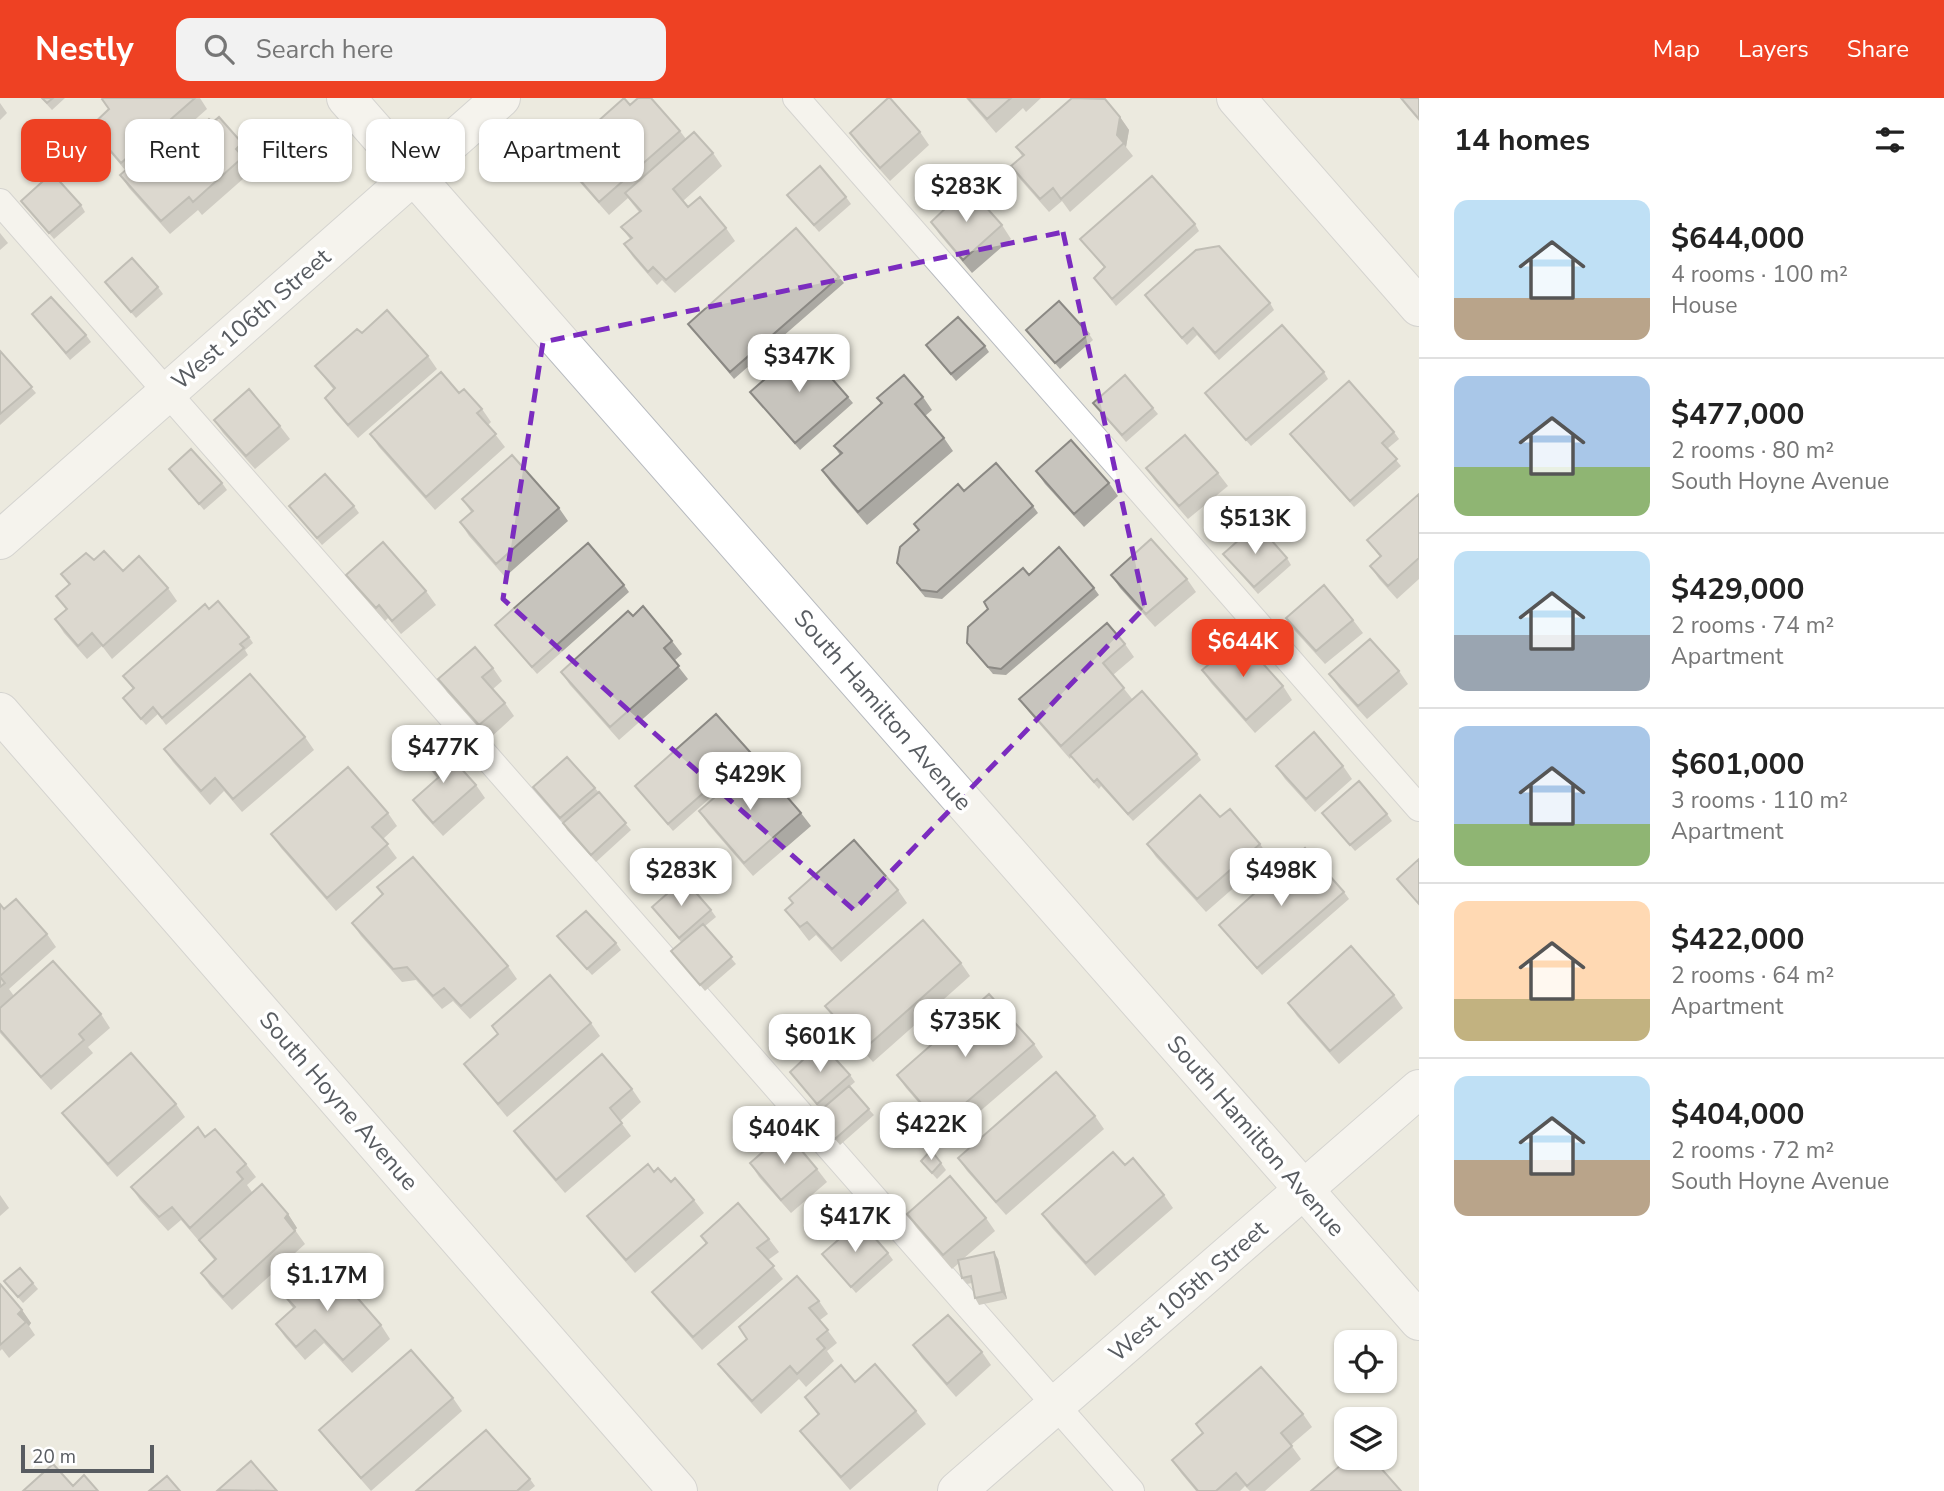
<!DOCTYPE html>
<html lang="en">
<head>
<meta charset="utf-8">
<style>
	body { margin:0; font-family:"Nunito Sans",sans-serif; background:#f2f2f2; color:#222; height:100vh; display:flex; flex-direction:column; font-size:26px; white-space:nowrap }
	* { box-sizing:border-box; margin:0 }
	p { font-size:23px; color:#767676 }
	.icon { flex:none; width:38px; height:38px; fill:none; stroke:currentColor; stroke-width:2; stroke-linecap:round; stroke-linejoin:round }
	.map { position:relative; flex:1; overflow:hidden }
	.panel { display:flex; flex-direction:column; background:#fff; width:525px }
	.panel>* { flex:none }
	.guide { position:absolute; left:21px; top:21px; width:665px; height:63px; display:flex; gap:14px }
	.fabs { position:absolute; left:1334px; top:1232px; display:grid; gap:14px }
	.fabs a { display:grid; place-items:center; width:63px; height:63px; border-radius:14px; background:#fff; box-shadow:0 2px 5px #0004; font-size:35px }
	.scale { position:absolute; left:21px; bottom:18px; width:133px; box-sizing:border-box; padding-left:7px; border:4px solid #585c61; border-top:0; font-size:19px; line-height:24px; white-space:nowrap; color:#585c61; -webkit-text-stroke:5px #fff; paint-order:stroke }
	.price { position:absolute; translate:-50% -60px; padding:0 16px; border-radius:14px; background:#fff; color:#222; font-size:23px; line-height:46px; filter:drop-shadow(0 2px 4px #0008) }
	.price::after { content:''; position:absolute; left:50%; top:42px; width:21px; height:16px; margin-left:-10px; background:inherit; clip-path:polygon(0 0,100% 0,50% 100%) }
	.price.active { background:#ee4123; color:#fff }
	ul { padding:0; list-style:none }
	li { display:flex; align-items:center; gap:21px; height:175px; padding:0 35px }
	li+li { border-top:2px solid #e0e0e0 }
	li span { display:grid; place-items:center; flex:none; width:196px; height:140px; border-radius:14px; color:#555 }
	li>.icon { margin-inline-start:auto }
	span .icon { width:84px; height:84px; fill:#fffc; stroke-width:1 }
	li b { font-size:30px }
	h2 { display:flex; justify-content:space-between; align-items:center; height:84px; padding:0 35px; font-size:30px }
	.pill { padding:0 24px; border-radius:14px; background:#fff; box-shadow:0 2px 5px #0004; font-size:24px; line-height:63px }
	.pill.active { background:#ee4123; color:#fff }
	header { display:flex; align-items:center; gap:42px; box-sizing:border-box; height:98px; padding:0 35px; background:#ee4123; color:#fff }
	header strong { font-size:33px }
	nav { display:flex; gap:38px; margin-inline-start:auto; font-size:24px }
	.search { width:490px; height:63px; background:#f2f2f2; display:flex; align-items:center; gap:18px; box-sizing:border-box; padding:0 24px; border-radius:14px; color:#767676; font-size:26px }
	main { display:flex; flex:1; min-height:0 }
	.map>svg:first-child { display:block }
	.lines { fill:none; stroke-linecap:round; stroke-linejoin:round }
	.service-casing { stroke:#b7babf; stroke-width:28 }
	.minor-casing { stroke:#b7babf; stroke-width:40 }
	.service { stroke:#fff; stroke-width:26 }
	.minor { stroke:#fff; stroke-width:38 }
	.wall { fill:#aba9a3 }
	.shaded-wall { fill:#8b8984 }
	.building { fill:#c7c4bd; stroke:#8b8984; stroke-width:2 }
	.marked { fill:none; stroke:#7b2cbf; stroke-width:5; stroke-dasharray:14 9; stroke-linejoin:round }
	.labels { text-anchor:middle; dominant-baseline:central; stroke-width:7; stroke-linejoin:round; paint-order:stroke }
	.street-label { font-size:24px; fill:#585c61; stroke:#fff }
</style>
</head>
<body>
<header>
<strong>Nestly</strong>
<div class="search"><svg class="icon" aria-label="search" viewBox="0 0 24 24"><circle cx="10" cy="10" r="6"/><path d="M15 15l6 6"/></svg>Search here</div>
<nav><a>Map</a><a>Layers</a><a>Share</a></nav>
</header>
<main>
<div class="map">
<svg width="1419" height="1393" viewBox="0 0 1419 1393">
	<rect width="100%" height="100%" fill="#eceadf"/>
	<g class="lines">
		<defs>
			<path id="service" d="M796 0 1419 710
				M0 104 1131 1393"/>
			<path id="minor" d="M346 0 1419 1223
				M1236 0 1419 209
				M0 442 501 0
				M0 614 678 1393
				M957 1393 1419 991"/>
		</defs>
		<!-- service casing -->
		<use href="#service" class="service-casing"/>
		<!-- minor casing -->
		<use href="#minor" class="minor-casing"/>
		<!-- service -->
		<use href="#service" class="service"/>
		<!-- minor -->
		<use href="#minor" class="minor"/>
	</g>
	<!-- wall -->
	<path class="wall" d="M41 0H65L52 12Z
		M103 0H200L207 11 163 50 168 57 242 45 251 58 246 63 252 73 202 117 198 112 170 136 129 90 120 77 125 72 100 42 90 29 109 12Z
		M966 0H1041L1026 14 1023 10 996 35Z
		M1400 0H1419V23L1407 9Z
		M0 5 7 15 0 22Z
		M630 7 680 33 686 41 713 55 722 68 683 103 688 109 726 130 735 143 675 195 662 182 657 187 633 159 624 146 630 141 621 129 639 114 628 100 609 117 568 71 559 58Z
		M1120 19 1129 32 1126 49 1133 58 1070 114 1062 103 1049 114 1020 81 1011 68 1022 58 1016 49Z
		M920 34 929 47 890 83 859 48 850 35Z
		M787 97 846 99 851 106 819 134Z
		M21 103 81 107 85 114 54 141Z
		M931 124 1002 127 1011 141 972 175 940 137Z
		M1195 126 1199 133 1116 208 1094 180 1105 170 1080 141Z
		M0 135 8 145 0 152Z
		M839 179 844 185 734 281 688 226Z
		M105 184 158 189 163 196 136 220Z
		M1145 197 1270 205 1274 212 1219 262 1197 237 1187 247Z
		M32 216 86 237 91 244 70 262Z
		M1026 232 1089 236 1093 242 1060 271Z
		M362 235 428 258 437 271 358 340 334 313 325 300 334 292 315 268Z
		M926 247 985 248 989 254 956 283Z
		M0 253 36 295 0 327Z
		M1324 274 1328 281 1251 348 1205 295Z
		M750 294 848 299 853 305 800 352Z
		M459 295 482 311 491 324 488 327 505 349 435 412 379 349 370 336Z
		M923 299 932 312 925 318 944 340 953 353 867 427 831 385 822 372 840 357 834 348 881 306 877 300Z
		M1093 305 1153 310 1158 316 1126 344Z
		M214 322 280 328 290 341 255 371 223 335Z
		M1394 334 1399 341 1387 351 1401 368 1354 409 1295 343 1290 336Z
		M1146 370 1218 375 1228 388 1188 421 1155 383Z
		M169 371 222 385 227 392 204 412Z
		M1036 373 1109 385 1118 398 1084 429 1045 386Z
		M964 393 1033 408 1038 415 942 501 925 499 897 465 919 432 914 426Z
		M1419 396V481L1397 501 1379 481 1370 468 1380 459 1367 442Z
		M462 401 559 410 568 423 505 479 469 438 460 424 471 414Z
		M289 408H354L359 415 322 447Z
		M1223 456 1287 460 1291 467 1258 496Z
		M94 462 168 490 177 503 112 561 102 548 87 561 64 535 55 521 66 511 56 498 69 487 61 476Z
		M346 477 426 493 436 507 401 536 388 520 385 523 356 490Z
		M1029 477 1094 490 1099 497 1006 577 993 576 967 545Z
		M1111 477 1187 481 1196 494 1155 529 1120 490Z
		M624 487 629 494 537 576 495 527Z
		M209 511 249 539 253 545 245 552 248 557 166 627 158 616 146 627 123 600 133 591 123 578Z
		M633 518 672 543 682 556 674 563 688 581 619 642 570 587 561 574Z
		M1286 520 1353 522 1363 535 1325 566 1295 533Z
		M1125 546 1134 559 1113 577 1133 602 1197 656 1201 662 1133 723 1101 688 1099 691 1071 659 1070 661 1029 614 1019 601Z
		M493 570 502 583 493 591 505 605 514 618 489 641 447 594 438 581Z
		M1202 572 1283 588 1292 602 1255 635 1211 585Z
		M1399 573 1408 586 1367 621 1339 590 1329 576Z
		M305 639 314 652 242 714 224 693 210 707 173 664 164 651Z
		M750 654 755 660 673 733 635 688Z
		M422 661 476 687 485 700 443 738 422 715 413 702 437 680Z
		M1276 668H1343L1352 681 1315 714 1285 681Z
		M533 689 595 690 631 732 596 764 567 732 563 725Z
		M699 713 801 715 811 728 753 778 708 726Z
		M388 715 397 728 383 741 397 760 336 813 281 750 271 736Z
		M1322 715 1387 716 1392 723 1355 753Z
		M1220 719 1260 746 1269 759 1206 814 1156 759 1147 746Z
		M377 789 508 868 517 881 470 921 453 903 442 911 416 882 402 884 361 838 352 825 383 797Z
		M898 792 907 805 841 864 816 837 809 843 785 812 793 805Z
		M1344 794 1349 801 1262 877 1219 827Z
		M0 806 4 811 47 836 56 849 9 891 14 898 101 916 110 930 88 949 93 955 51 992 0 935Z
		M652 809 711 812 716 819 705 828 736 866 705 893 671 853 681 844Z
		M557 838 616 845 621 852 592 877Z
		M961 865 970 878 873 964 835 921 825 908Z
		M1394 897 1403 910 1339 966 1297 918 1288 905Z
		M591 925 600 938 507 1019 474 979 464 966 498 937 492 928Z
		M1034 946 1043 959 949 1040 906 990 897 977Z
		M790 974 850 977 855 984 849 989 874 1017 840 1047 815 1017 821 1012Z
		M632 991 641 1004 620 1023 631 1038 565 1095 523 1046 514 1033Z
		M176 1006 185 1019 117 1079 72 1028 62 1015Z
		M1095 1018 1104 1031 1006 1117 967 1073 958 1060Z
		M205 1039 246 1066 256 1079 247 1087 252 1094 288 1116 297 1130 295 1132 305 1146 232 1212 210 1188 201 1175 215 1163 199 1143 181 1122 168 1133 140 1102 131 1089Z
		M921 1063 941 1065 946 1072 937 1081Z
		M750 1065 817 1071 827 1084 791 1115 759 1079Z
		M1125 1067 1164 1097 1173 1110 1095 1178 1052 1130 1042 1116Z
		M654 1074 694 1102 704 1115 635 1175 597 1131 587 1118Z
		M0 1097 9 1110 0 1118Z
		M907 1116 986 1120 995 1133 963 1161H998L1007 1201 979 1207 975 1200 972 1185 967 1186 962 1180 959 1165 952 1171 916 1129Z
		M701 1138 769 1141 779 1154 768 1162 783 1181 702 1252 662 1207 652 1194 706 1146Z
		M888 1155 893 1162 856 1195 822 1156Z
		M324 1182 381 1227 390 1241 352 1275 324 1245 305 1262 285 1239 276 1226 293 1210 282 1195Z
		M4 1183 33 1185 38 1191 23 1205Z
		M0 1186 22 1212 31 1225 29 1228 35 1237 9 1260 2 1251 0 1253Z
		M819 1203 828 1216 820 1222 837 1245 827 1253 834 1263 806 1289 799 1281 761 1316 728 1279 718 1266 747 1241 739 1229Z
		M913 1247 982 1254 991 1267 956 1299 922 1260Z
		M855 1284 916 1313 926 1326 850 1392 810 1346 800 1333 818 1317 805 1299Z
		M453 1300 462 1313 371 1393 329 1345 319 1332Z
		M1303 1316 1312 1329 1291 1347 1301 1361 1265 1393H1250L1245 1388 1240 1393H1196L1181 1375 1172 1362 1203 1335 1196 1326Z
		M530 1381 535 1388 529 1393H416Z"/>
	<!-- shaded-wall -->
	<path class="shaded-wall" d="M1120 19 1129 32 1126 49 1117 37Z
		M288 1116 297 1130 294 1133 285 1120Z
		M994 1154 998 1161 1007 1201 1002 1194Z
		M22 1212 31 1225 29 1228 18 1216Z"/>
	<!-- building -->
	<path class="building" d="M42 0H53L47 5Z
		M103 0H195L121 65 90 29 109 11 102 1Z
		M624 0 630 7 638 0H651L680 33 599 104 559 58Z
		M888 0H890L920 34 880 70 850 35Z
		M968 0H1011L987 21Z
		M1072 0 1105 1 1120 19 1117 37 1124 45 1061 101 1053 90 1040 101 1011 68 1024 57 1016 49Z
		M1401 0H1419V21Z
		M219 19 242 45 236 51 243 59 193 104 189 99 161 123 120 77 158 44 168 57 209 21 213 24Z
		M694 34 713 55 673 91 688 109 700 99 726 130 666 182 653 169 648 174 624 146 632 140 621 129 641 113 625 95Z
		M820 68 846 99 814 127 787 97Z
		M52 75 81 107 49 135 21 103Z
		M1152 78 1195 126 1112 201 1094 180 1105 169 1080 141Z
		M968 89 1002 127 963 162 931 124Z
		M796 130 839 179 730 274 688 226Z
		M1219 148 1270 205 1215 255 1193 230 1182 240 1145 197 1196 152Z
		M132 160 158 189 131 214 105 184Z
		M51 199 86 237 66 255 32 216Z
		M1059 203 1089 236 1055 265 1026 232Z
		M387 212 428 258 348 327 325 300 335 290 315 268 357 231 362 235Z
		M958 219 985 248 951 276 926 247Z
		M1282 227 1324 274 1246 342 1205 295Z
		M803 248 848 299 795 345 750 294Z
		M0 253 32 289 0 316Z
		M441 274 459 295 464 291 482 311 477 315 496 336 426 399 370 336Z
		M904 277 923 299 915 306 944 340 858 414 822 372 842 355 834 348 882 305 877 300Z
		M1125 277 1153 310 1122 337 1093 305Z
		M1349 283 1394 334 1382 345 1397 361 1350 403 1290 336Z
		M249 291 280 328 246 358 214 322Z
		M1185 337 1218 375 1179 408 1146 370Z
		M1071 342 1109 385 1074 416 1036 373Z
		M191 351 222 385 199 406 169 371Z
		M512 357 559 410 496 466 460 424 473 413 462 401Z
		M996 365 1033 408 937 494 921 492 897 465 900 449 919 432 914 426 958 386 964 393Z
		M325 376 354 408 317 440 289 408Z
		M1419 396V460L1388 488 1370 468 1381 458 1367 442Z
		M1257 426 1287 460 1254 489 1223 456Z
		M1151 441 1187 481 1146 516 1111 477Z
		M383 444 426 493 392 523 379 507 376 510 346 477Z
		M588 445 624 487 532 569 495 527Z
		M1059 449 1094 490 1001 571 988 569 967 545 968 529 988 511 984 504 1023 470 1029 477Z
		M104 453 123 473 139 458 168 490 103 548 92 535 78 548 55 521 67 511 56 498 70 486 61 476 86 455 94 462Z
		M1324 487 1353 522 1316 553 1286 520Z
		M218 503 249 539 240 546 244 550 162 620 153 609 141 621 123 600 134 590 123 578 205 506 209 511Z
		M643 508 672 543 664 550 679 568 610 629 561 574 628 513 633 518Z
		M1107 525 1125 546 1103 565 1124 590 1061 648 1019 601Z
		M1240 540 1283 588 1246 622 1202 572Z
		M1370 541 1399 573 1358 608 1329 576Z
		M475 549 493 570 482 579 505 605 479 627 438 581Z
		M250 576 305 639 233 701 215 680 201 693 164 651Z
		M1142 593 1197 656 1128 716 1097 681 1094 684 1070 657Z
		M716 616 750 654 668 726 635 688Z
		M1314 634 1343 668 1306 701 1276 668Z
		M440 647 476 687 433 725 413 702 439 679 422 661Z
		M567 659 595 690 560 720 533 689Z
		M756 663 801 715 744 765 699 713Z
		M348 669 388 715 372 729 388 746 327 800 271 736Z
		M1359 683 1387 716 1350 747 1322 715Z
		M599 694 626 725 591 757 563 725Z
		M1200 697 1220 719 1230 711 1260 746 1197 801 1147 746Z
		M854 742 898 792 832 851 807 824 800 829 785 812 793 805 789 800Z
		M1305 750 1344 794 1257 870 1219 827Z
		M413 759 508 868 461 908 444 890 433 898 407 869 393 871 352 825 383 796 377 789Z
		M1419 761V806L1397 781Z
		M684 781 711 812 679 840 652 809Z
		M16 801 47 836 0 878V806L4 811Z
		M586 813 616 845 587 871 557 838Z
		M923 822 961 865 864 951 825 908Z
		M703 826 732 859 700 887 671 853Z
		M1351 848 1394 897 1330 953 1288 905Z
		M53 863 101 916 79 936 84 942 41 979 0 932V910Z
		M550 877 591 925 498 1006 464 966 498 936 492 928Z
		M0 879 5 885 0 889Z
		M989 896 1034 946 940 1027 897 977Z
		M821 945 850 977 817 1006 790 974Z
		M131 955 176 1006 108 1066 62 1015Z
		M602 956 632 991 610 1010 622 1025 556 1082 514 1033Z
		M1056 974 1095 1018 996 1104 958 1060Z
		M849 988 869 1011 835 1041 815 1017Z
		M198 1029 205 1039 215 1031 246 1066 237 1074 243 1081 190 1130 172 1109 159 1119 131 1089Z
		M786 1034 817 1071 781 1102 750 1065Z
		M931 1052 941 1065 932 1075 921 1063Z
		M1113 1054 1125 1067 1133 1060 1164 1097 1086 1165 1042 1116Z
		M648 1066 654 1074 658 1070 671 1084 675 1080 694 1102 626 1162 587 1118Z
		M950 1078 986 1120 943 1157 907 1116Z
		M262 1086 288 1116 285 1120 295 1133 223 1199 201 1175 216 1161 199 1142Z
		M738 1105 769 1141 757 1150 774 1168 693 1239 652 1194 707 1145 701 1138Z
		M860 1123 888 1155 851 1189 822 1156Z
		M994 1154 1002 1194 975 1200 971 1178 962 1180 958 1162Z
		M313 1169 324 1182 334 1173 381 1227 343 1262 315 1232 296 1249 276 1226 295 1209 282 1195Z
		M20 1170 33 1185 18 1199 4 1183Z
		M797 1178 819 1203 809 1210 828 1232 817 1241 825 1250 797 1276 790 1268 752 1303 718 1266 747 1241 739 1229Z
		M0 1186 22 1212 18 1216 26 1224 0 1247Z
		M948 1217 982 1254 947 1286 913 1247Z
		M411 1252 453 1300 361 1380 319 1332Z
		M875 1266 916 1313 841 1379 800 1333 819 1316 805 1299 841 1267 855 1284Z
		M1261 1269 1303 1316 1281 1335 1292 1348 1247 1388 1236 1375 1216 1393H1198L1172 1362 1203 1335 1196 1326Z
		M486 1332 530 1381 517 1393H416Z
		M1349 1360H1372L1401 1393H1311Z
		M251 1363 277 1393 218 1392Z
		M53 1366 73 1388 84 1377 98 1393H23Z
		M167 1378 180 1393H149Z"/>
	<!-- marked area -->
	<path d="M0 0H1419V1393H0ZM1063 134 1145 509 854 812 503 501 543 244Z" fill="#eceadf" fill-opacity=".55" fill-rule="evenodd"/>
	<path class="marked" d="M1063 134 1145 509 854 812 503 501 543 244Z"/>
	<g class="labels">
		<!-- street labels -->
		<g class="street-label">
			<text transform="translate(251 221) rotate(-41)">West 106th Street</text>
			<text transform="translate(883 612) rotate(49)">South Hamilton Avenue</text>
			<text transform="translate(339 1003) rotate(49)">South Hoyne Avenue</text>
			<text transform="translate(1256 1038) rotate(49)">South Hamilton Avenue</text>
			<text transform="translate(1188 1193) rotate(-41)">West 105th Street</text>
		</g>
	</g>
</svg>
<div class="fabs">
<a><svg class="icon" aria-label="locate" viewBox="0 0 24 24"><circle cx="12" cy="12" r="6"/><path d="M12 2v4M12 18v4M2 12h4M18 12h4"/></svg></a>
<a><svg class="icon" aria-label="layers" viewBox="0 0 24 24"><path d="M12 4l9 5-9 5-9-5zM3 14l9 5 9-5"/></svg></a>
</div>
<div class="scale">20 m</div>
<b class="price" style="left:966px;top:126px">$283K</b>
<b class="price" style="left:799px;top:296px">$347K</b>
<b class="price" style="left:1255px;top:458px">$513K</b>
<b class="price active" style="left:1243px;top:581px">$644K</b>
<b class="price" style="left:443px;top:687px">$477K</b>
<b class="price" style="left:750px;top:714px">$429K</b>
<b class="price" style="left:681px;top:810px">$283K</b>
<b class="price" style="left:1281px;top:810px">$498K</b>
<b class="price" style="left:965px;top:961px">$735K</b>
<b class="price" style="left:820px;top:976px">$601K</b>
<b class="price" style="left:931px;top:1064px">$422K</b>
<b class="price" style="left:784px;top:1068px">$404K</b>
<b class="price" style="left:855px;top:1156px">$417K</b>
<b class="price" style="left:327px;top:1215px">$1.17M</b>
<div class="guide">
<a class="pill active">Buy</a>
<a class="pill">Rent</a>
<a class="pill">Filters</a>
<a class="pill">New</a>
<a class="pill">Apartment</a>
</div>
</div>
<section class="panel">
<h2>14 homes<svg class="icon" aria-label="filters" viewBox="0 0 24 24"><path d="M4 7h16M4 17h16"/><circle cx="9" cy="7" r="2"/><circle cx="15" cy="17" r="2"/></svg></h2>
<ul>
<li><span style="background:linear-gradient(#bfe0f5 70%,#b9a48a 0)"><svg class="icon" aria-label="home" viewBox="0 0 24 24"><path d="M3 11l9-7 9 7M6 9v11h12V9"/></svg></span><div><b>$644,000</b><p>4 rooms · 100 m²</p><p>House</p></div></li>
<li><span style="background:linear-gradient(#a9c7e8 65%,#8fb573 0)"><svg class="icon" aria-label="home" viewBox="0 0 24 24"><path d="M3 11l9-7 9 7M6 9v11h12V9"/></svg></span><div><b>$477,000</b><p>2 rooms · 80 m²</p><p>South Hoyne Avenue</p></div></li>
<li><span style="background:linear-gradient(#bfe0f5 60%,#9aa5b1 0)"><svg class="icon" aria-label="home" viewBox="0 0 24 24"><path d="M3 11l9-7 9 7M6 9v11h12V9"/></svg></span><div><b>$429,000</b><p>2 rooms · 74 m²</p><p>Apartment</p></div></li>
<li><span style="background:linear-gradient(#a9c7e8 70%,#8fb573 0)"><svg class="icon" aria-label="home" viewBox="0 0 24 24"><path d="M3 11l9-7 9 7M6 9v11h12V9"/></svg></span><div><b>$601,000</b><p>3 rooms · 110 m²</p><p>Apartment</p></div></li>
<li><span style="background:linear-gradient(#ffd9b3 70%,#c2b280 0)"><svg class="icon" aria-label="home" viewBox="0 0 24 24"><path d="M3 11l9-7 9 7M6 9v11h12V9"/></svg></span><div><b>$422,000</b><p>2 rooms · 64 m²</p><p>Apartment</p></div></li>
<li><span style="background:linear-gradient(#bfe0f5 60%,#b9a48a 0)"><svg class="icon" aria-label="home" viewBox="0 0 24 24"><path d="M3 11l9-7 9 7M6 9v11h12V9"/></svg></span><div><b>$404,000</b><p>2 rooms · 72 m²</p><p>South Hoyne Avenue</p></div></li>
</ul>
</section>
</main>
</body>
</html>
